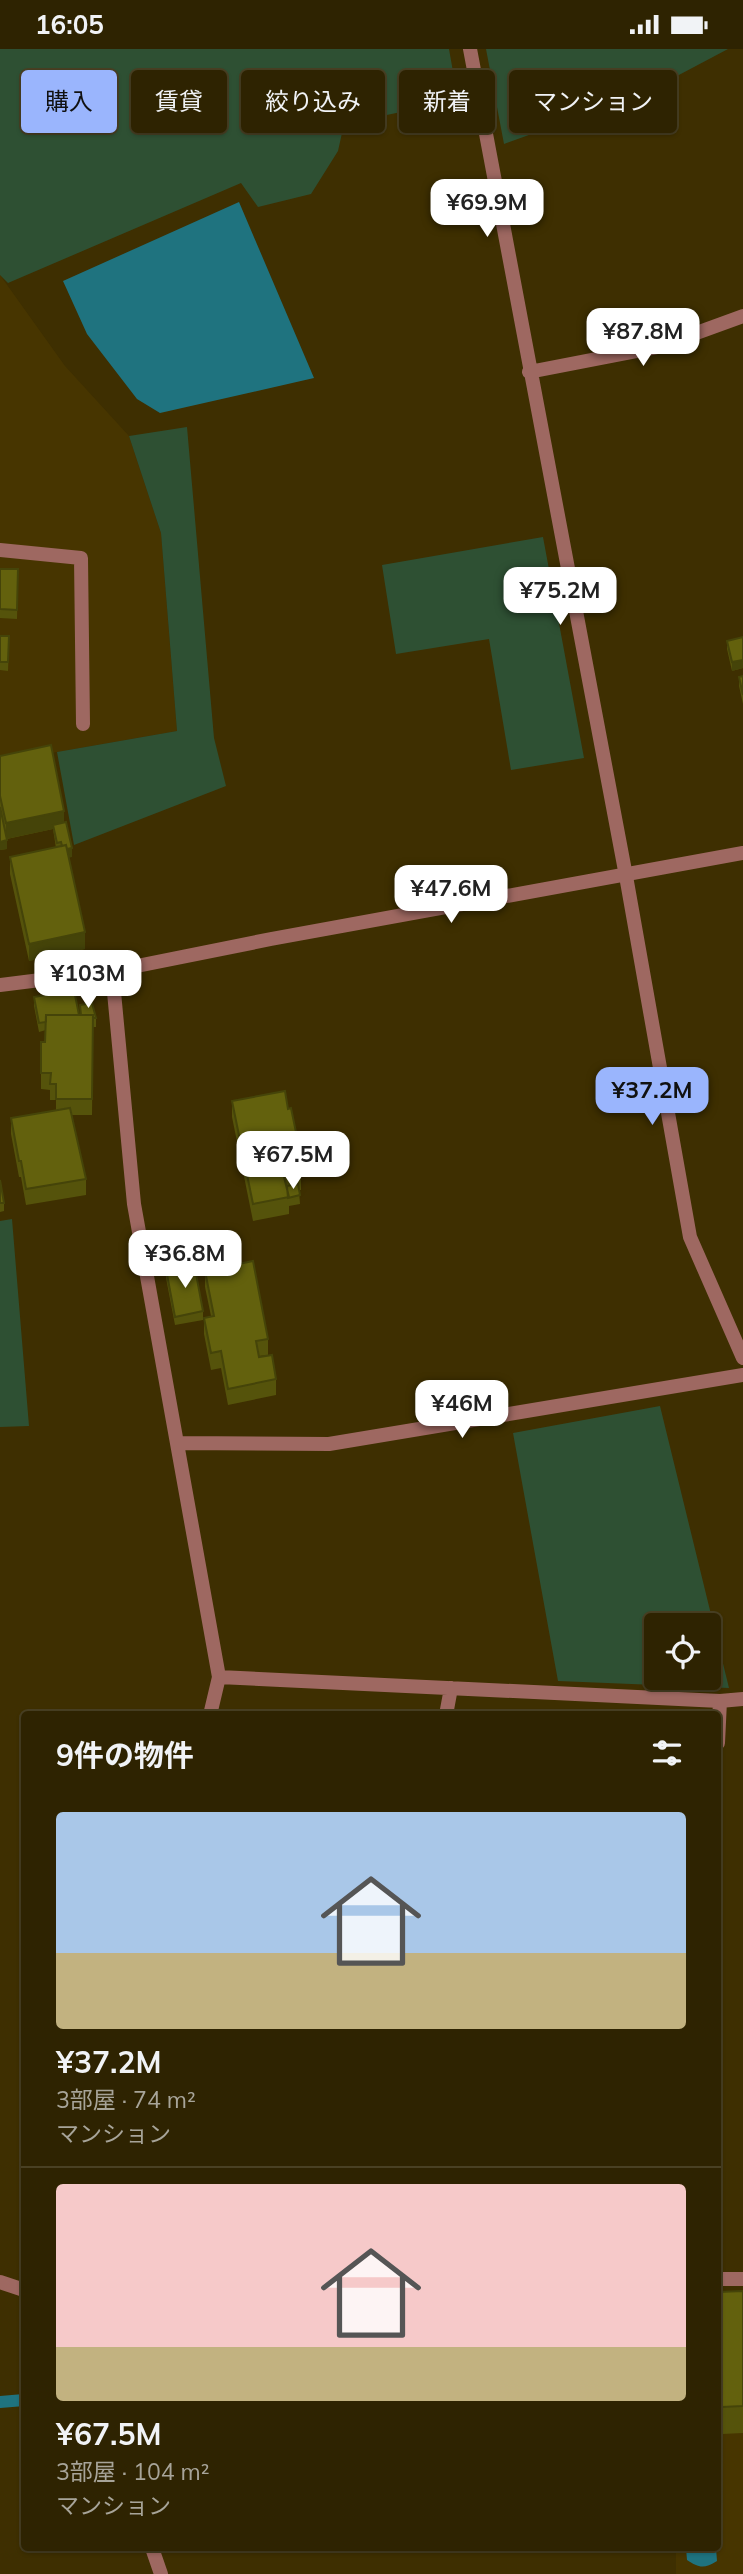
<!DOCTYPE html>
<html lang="ja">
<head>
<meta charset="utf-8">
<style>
	body { margin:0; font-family:Mulish,"Noto Sans JP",sans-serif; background:#362b0b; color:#f1f3f6; height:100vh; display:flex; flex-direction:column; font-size:26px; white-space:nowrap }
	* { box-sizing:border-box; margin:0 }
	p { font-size:23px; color:#a7a499 }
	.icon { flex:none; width:38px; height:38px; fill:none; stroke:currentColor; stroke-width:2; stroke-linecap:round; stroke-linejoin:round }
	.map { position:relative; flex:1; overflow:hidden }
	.side { position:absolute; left:21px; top:1662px; width:700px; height:840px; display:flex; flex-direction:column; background:#2e2301; border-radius:7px; box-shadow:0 2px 5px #0004,0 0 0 2px #494023 }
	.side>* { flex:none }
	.banner { position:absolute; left:21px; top:21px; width:702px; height:63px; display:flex; gap:14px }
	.fabs { position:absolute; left:644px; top:1564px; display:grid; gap:14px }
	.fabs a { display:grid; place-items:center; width:77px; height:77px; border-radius:7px; background:#2e2301; box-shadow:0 2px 5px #0004,0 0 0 2px #494023; font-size:35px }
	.price { position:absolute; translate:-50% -60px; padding:0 16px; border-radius:14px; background:#fff; color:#222; font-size:23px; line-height:46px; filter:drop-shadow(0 2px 4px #0008) }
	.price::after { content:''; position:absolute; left:50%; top:42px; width:21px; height:16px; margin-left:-10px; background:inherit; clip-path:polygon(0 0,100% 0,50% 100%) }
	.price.current { background:#9ab5fd; color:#111 }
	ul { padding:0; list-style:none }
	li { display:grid; align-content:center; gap:14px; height:371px; padding:0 35px }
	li+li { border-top:2px solid #494023 }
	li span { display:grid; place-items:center; height:217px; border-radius:7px; color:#555 }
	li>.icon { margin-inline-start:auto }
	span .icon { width:126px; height:126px; fill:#fffc; stroke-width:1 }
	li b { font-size:30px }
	h2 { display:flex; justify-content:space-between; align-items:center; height:84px; padding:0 35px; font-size:30px }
	.pill { padding:0 24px; border-radius:7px; background:#2e2301; box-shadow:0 2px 5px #0004,0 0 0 2px #494023; font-size:24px; line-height:63px }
	.pill.current { background:#9ab5fd; color:#111 }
	.status { display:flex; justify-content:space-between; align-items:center; height:49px; padding:0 35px; background:#2e2301; direction:ltr }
	.status svg { height:19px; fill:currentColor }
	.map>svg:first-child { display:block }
	.built { fill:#473500 }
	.green { fill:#2e5033; fill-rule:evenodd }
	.water { fill:#1f737f }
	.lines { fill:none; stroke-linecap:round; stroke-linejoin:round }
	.stream { stroke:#1f737f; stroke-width:12 }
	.lane { stroke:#9e6861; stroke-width:14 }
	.street { stroke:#9e6861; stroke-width:14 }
	.wall { fill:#55530b }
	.shaded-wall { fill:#454409 }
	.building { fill:#63610d; stroke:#454409; stroke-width:2 }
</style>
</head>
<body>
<div class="status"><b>16:05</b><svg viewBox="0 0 49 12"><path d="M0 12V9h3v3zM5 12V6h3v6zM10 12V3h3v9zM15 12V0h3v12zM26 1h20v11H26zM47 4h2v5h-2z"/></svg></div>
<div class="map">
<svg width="743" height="2525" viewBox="0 0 743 2525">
	<rect width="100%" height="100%" fill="#3e2f01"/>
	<!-- built -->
	<path class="built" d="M0 226 65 317 129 387 161 484 177 682 0 713Z
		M718 2244 743 2246V2525H676V2499H718Z"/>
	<!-- green -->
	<path class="green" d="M0 0H449L458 51 344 75 338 102 311 145 258 158 241 134 8 234 0 226Z
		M486 0H728L643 45 504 95Z
		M187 378 214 689 226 737 74 796 57 703 177 682 161 484 129 387Z
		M543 488 584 709 511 721 489 590 396 605 382 516Z
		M12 1170 29 1377 0 1378V1172Z
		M660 1357 729 1639 558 1632 513 1384ZM656 1577H709V1629H656Z"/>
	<!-- water -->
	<path class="water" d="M239 153 314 329 160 364 137 350 87 285 63 232Z
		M686 2499H716L717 2512C704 2520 699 2519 687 2511Z"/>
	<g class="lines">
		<!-- stream -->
		<path class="stream" d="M0 2353 24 2351"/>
		<!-- lane -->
		<path class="lane" d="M0 501 81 509 83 675"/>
		<!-- street -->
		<path class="street" d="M470 0 626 827 690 1188 743 1309
			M529 323 658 298 743 267
			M112 922 134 1155 219 1628 210 1666
			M0 936 112 922 271 890 743 804
			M177 1394 329 1395 743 1326
			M219 1628 720 1652 743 1650
			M446 1666 451 1639
			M718 1694 720 1652
			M718 2230H743
			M0 2233 24 2241
			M152 2499 161 2525"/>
	</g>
	<!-- wall -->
	<path class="wall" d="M0 520H18L17 570 0 569Z
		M0 587 9 596 8 622 0 621Z
		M743 588V619L732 622 727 600V592Z
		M743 627V655L739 637V628Z
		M0 707 64 773 72 808H69L85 900 29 912 10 825V808L56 799 53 780 7 790V800L0 801Z
		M34 948 79 966H80V956L96 969V978H93L92 1066H71L86 1130V1146L26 1156 21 1128H19L11 1085V1069L56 1061V1051H50V1041L41 1040V993H45L46 981 39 983 34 957Z
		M232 1052 288 1060 297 1088 305 1123 301 1124V1141H299L300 1155 289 1157V1165L253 1172 232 1068Z
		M0 1131 4 1154V1162L0 1163Z
		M166 1220 203 1262V1271L175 1276 166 1229Z
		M205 1222 268 1290V1306L259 1307 276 1330V1346L228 1356 221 1319 211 1321 204 1285V1269L211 1267 205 1238Z
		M743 2242V2384L722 2385 720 2372 718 2370V2243Z"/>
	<!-- shaded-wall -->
	<path class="shaded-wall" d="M743 611V619L732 622V613Z
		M64 762V778L53 776V780L6 790V774Z
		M7 791V800L0 801V793Z
		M72 799V808L63 810V801Z
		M85 883V900L29 912V895Z
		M305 1107V1123L298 1125V1109Z"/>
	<!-- building -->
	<path class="building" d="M0 520H18L17 561 0 560Z
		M0 587H9L8 613H0Z
		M743 588V611L732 613 727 592Z
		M743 627V646L739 628Z
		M51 696 64 762 6 774 0 747V707Z
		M0 758 7 791 0 793Z
		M66 773 72 799 67 800 66 796 62 797 61 793 57 794 53 776Z
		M66 796 85 883 29 895 10 808Z
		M74 941 79 966H46V973L39 974 34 948Z
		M92 954 96 969H93V966H81L80 956Z
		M46 966H93L92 1050H56V1035H50L51 1024H41V993H45Z
		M285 1042 288 1060 291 1059 297 1088 301 1086 305 1107 298 1109 301 1125 284 1128 289 1148 253 1155 232 1052Z
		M70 1059 86 1130 26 1140 21 1112H19L11 1069Z
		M0 1131 4 1154H0Z
		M298 1135 300 1146 288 1149 287 1137Z
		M253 1212 268 1290 256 1292 259 1308 272 1306 276 1330 228 1340 221 1302 211 1304 204 1269 214 1267 205 1222Z
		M194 1214 203 1262 175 1268 166 1220Z
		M743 2242V2357L722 2358 720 2345 718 2343V2243Z"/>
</svg>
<div class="fabs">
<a><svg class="icon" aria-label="locate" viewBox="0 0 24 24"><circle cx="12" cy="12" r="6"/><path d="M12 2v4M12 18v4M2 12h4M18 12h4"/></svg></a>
</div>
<b class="price" style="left:487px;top:190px">¥69.9M</b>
<b class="price" style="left:643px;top:319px">¥87.8M</b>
<b class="price" style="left:560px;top:578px">¥75.2M</b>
<b class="price" style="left:451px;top:876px">¥47.6M</b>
<b class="price" style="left:88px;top:961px">¥103M</b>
<b class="price current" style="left:652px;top:1078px">¥37.2M</b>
<b class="price" style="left:293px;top:1142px">¥67.5M</b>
<b class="price" style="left:185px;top:1241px">¥36.8M</b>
<b class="price" style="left:462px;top:1391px">¥46M</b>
<div class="banner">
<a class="pill current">購入</a>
<a class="pill">賃貸</a>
<a class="pill">絞り込み</a>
<a class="pill">新着</a>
<a class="pill">マンション</a>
</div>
<section class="side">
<h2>9件の物件<svg class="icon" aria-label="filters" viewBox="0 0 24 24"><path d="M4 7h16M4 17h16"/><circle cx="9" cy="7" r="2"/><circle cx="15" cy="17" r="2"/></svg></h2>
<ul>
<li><span style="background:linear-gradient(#a9c7e8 65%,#c2b280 0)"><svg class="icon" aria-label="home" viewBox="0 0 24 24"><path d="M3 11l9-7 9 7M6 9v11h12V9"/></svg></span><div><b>¥37.2M</b><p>3部屋 · 74 m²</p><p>マンション</p></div></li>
<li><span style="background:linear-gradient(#f6c9c9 75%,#c2b280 0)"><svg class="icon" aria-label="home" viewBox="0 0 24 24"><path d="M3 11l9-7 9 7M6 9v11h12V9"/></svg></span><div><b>¥67.5M</b><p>3部屋 · 104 m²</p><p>マンション</p></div></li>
</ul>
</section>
</div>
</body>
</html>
